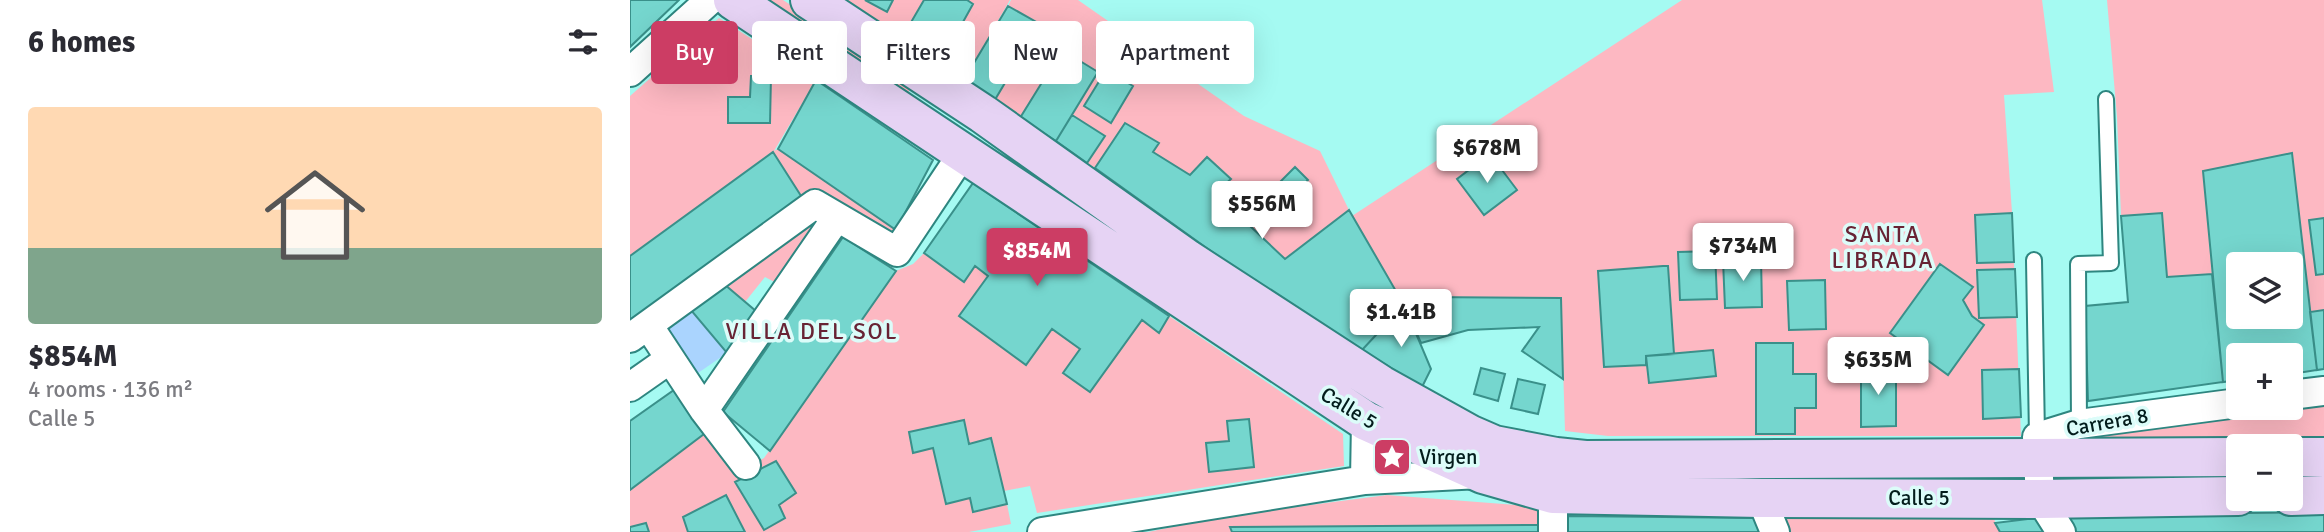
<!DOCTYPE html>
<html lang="en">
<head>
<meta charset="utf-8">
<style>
	body { margin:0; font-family:Signika,sans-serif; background:#f2f2f3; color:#2b2b33; height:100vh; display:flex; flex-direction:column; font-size:26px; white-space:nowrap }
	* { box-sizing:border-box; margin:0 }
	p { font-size:23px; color:#7c7c81 }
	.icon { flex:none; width:38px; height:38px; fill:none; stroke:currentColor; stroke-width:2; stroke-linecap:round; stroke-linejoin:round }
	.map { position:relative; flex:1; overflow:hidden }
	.sheet { display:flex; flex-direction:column; background:#fff; width:630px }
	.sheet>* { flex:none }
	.guide { position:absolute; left:21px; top:21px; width:665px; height:63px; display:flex; gap:14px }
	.controls { position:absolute; left:1596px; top:252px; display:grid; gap:14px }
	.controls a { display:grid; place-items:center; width:77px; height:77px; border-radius:7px; background:#fff; box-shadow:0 7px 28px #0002; font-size:35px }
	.price { position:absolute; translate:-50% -60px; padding:0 16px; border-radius:7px; background:#fff; color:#222; font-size:23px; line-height:46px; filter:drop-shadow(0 2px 4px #0008) }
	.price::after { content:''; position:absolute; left:50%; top:42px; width:21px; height:16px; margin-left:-10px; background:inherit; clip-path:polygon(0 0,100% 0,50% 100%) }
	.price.active { background:#cc3d64; color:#fff }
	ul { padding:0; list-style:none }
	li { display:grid; align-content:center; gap:14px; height:371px; padding:0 28px }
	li+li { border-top:2px solid #e1e1e2 }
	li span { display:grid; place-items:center; height:217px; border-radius:7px; color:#555 }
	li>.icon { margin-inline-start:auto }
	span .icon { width:126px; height:126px; fill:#fffc; stroke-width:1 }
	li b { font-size:30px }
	h2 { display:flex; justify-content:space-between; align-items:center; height:84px; padding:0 28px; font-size:30px }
	.tag { padding:0 24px; border-radius:7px; background:#fff; box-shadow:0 7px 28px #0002; font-size:24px; line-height:63px }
	.tag.active { background:#cc3d64; color:#fff }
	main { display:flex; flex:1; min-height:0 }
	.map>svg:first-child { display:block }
	.green { fill:#fdb8c2; fill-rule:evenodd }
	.water { fill:#aad4fe }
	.building { fill:#75d6ce; stroke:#3a908a; stroke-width:2; fill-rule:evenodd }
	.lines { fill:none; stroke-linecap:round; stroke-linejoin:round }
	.lane-casing { stroke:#2e8680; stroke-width:18 }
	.street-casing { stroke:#2e8680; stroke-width:32 }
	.secondary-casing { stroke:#2e8680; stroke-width:42 }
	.lane { stroke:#fff; stroke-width:14 }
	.street { stroke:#fff; stroke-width:28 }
	.secondary { stroke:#e6d3f4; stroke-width:38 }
	.labels { text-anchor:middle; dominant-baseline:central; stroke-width:7; stroke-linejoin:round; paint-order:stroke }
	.street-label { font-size:21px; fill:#031d1c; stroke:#dcfcf9 }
	.poi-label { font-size:21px; fill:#031d1c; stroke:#dcfcf9; text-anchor:start }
	.neighbourhood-label { font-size:23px; letter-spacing:2px; fill:#682334; stroke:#dcfcf9 }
</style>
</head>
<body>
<main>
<section class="sheet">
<h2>6 homes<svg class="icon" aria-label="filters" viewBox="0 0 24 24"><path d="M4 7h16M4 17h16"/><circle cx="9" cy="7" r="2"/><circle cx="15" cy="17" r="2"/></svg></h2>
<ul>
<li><span style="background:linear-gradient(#ffd9b3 65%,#7fa58c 0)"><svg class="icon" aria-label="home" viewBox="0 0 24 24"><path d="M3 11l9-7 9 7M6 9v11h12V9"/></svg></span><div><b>$854M</b><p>4 rooms · 136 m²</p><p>Calle 5</p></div></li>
</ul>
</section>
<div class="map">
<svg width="1694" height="532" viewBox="0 0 1694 532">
	<rect width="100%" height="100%" fill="#a5faf2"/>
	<!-- green -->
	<path class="green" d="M128 0H153L283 85 275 97Z
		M202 0H380L332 83Z
		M381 0H448L614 116 690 151 719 210 655 259 618 224 626 210 592 187 601 178 577 157 560 175 523 152 529 142 495 123 465 168 457 163 475 136 442 115 468 72 432 50 390 118 363 103 410 25 378 6Z
		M1052 0H1412L1424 92 1374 95 1382 213 1391 436H978L935 431 931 299 792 297 774 305 722 216ZM1342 287 1333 300 1342 316 1354 326 1318 375 1261 333Z
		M1477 0H1694V310L1680 312 1661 153 1573 171 1582 274 1537 277 1532 213 1491 216 1487 117Z
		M89 18 186 80 144 151 148 149 266 230 263 235 173 199 142 152 0 256V96Z
		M179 218 192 230 150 285 135 277 115 302 94 284Z
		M294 253 333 282 345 266 358 276 396 364 422 329 450 349 462 389 512 320 529 332 539 316 713 434 714 466 407 513 400 486 374 491 362 439 339 444 333 420 279 432 283 453 303 448 316 503 340 498 344 512 377 504 381 524 339 532H0V490L74 434 105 474 134 458 266 271 283 264Z
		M1694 404V440L1448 446 1435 436 1467 430Z
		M757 495 911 507 909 525 601 527 602 532H518L596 516Z
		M1362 515 1370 532H1136L1146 516Z"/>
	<!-- water -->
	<path class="water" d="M60 309 97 353 68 373 34 327Z"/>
	<!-- building -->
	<path class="building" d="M0 0H49L0 47Z
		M235 0H263L257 12Z
		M294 0H337L343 4 313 58 273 36Z
		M378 6 410 24 363 103 332 83Z
		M432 50 468 72 426 141 390 118Z
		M476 70 503 86 481 123 454 106Z
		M121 76H141L140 123H98V97H120Z
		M186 80 303 160 266 230 148 149Z
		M442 115 475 136 457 163 426 141Z
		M495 123 529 143 523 152 560 175 577 157 601 179 592 187 627 210 618 224 655 259 719 210 774 305 732 350 624 282 465 168Z
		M143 152 173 199 0 324V256Z
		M1662 153 1687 370 1661 374V355H1608V380L1593 382 1573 171ZM1608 264H1661V317H1608Z
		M860 154 887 190 854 215 827 179Z
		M665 167 678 180 662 195 650 182Z
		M343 183 539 316 529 333 512 320 460 392 433 373 450 349 422 329 396 365 329 316 358 276 345 266 334 282 294 253Z
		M1382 213 1384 262 1347 263 1345 215Z
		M1532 213 1537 277 1582 274 1593 382 1458 401 1455 306 1498 302 1491 216Z
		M1694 218V274L1686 275 1679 220Z
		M213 237 266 271 140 451 93 412Z
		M1085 251 1087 299 1050 300 1048 252Z
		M1131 258 1132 307 1095 308 1093 260Z
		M1310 264 1343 287 1333 300 1342 316 1354 325 1318 375 1260 333Z
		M1033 266H1038L1044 354 1016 356V365L974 367 968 271Z
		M1385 269 1387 317 1349 318 1347 270Z
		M1195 280 1196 329 1159 330 1157 281Z
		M94 284 127 312 97 353 60 309Z
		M791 297 931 298 933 379 892 351 909 327 838 330 791 343 774 305Z
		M774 305 801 369 792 387 732 350Z
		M1694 310V369L1687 370 1680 312Z
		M1126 343H1163V374H1186V408H1165V434H1126Z
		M1083 350 1086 376 1019 383 1016 356Z
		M851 368 875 374 868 401 844 394Z
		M1231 368H1266V426L1231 427Z
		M1389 369 1391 417 1353 419 1352 370Z
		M888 379 915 385 908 414 881 408Z
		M44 390 74 434 0 490V421Z
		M619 419 624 467 579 472 576 443 599 441 597 421Z
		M334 420 339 444 361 438 377 504 343 512 340 498 316 504 303 448 283 453 279 432Z
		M146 461 166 493 149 505 155 518 134 530 105 482Z
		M96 495 115 532H58L53 517Z
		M1694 512V532H1442L1431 515Z
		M938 516 1130 518 1136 532H938Z
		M1407 518 1416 532H1370L1365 523Z
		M16 523 19 532H0V527Z
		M909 525V532H602L600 527Z"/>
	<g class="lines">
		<defs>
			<path id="lane" d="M1404 260 1407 437
				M1449 424 1448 264 1481 263 1476 99"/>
			<path id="street" d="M0 72 80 0
				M18 325 74 410 116 465
				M0 338 185 204 267 252 333 153
				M0 387 40 359
				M1661 395 1694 391
				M74 410 207 217
				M735 480 736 421
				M923 494V532
				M1131 498 1145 532
				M412 532 735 480 850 474
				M1431 532 1410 499 1407 437 1449 424 1608 403"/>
			<path id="secondary" d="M103 0 736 421 853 474 923 494 1131 498 1410 499 1608 496
				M180 0 353 114 557 259 751 385 841 435 864 445 926 457 955 460 1608 457
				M1661 457H1694
				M1661 496 1694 495"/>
		</defs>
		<!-- lane casing -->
		<use href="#lane" class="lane-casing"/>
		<!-- street casing -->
		<use href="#street" class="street-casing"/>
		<!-- secondary casing -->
		<use href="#secondary" class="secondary-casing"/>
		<!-- lane -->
		<use href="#lane" class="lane"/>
		<!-- street -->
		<use href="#street" class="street"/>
		<!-- secondary -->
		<use href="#secondary" class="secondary"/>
	</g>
	<!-- icons -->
	<defs>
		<symbol id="sight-square" viewBox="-11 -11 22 22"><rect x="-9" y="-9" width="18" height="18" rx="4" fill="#cc3d64" stroke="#dcfcf9"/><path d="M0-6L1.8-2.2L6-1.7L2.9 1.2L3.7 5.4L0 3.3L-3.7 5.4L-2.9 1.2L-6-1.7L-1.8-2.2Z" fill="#fff"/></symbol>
	</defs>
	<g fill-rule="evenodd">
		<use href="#sight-square" x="740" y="435" width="44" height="44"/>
	</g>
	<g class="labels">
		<!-- street labels -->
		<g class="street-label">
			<text transform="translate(719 408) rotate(31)">Calle 5</text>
			<text transform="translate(1477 422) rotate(-10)">Carrera 8</text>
			<text x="1289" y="498">Calle 5</text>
		</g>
		<!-- poi labels -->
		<g class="poi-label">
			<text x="789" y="457">Virgen</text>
		</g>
		<!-- neighbourhood labels -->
		<g class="neighbourhood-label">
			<text x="1253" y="234">SANTA<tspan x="1253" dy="26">LIBRADA</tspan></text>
			<text x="182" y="331">VILLA DEL SOL</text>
		</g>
	</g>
</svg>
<div class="controls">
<a><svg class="icon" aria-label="layers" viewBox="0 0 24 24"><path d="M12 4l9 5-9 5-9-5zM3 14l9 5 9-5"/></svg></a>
<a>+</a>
<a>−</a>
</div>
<b class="price" style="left:857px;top:185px">$678M</b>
<b class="price" style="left:632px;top:241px">$556M</b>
<b class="price" style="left:1113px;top:283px">$734M</b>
<b class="price active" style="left:407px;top:288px">$854M</b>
<b class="price" style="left:771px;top:349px">$1.41B</b>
<b class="price" style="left:1248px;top:397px">$635M</b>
<div class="guide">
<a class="tag active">Buy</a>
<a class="tag">Rent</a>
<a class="tag">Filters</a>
<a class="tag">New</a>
<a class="tag">Apartment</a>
</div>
</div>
</main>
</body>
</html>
